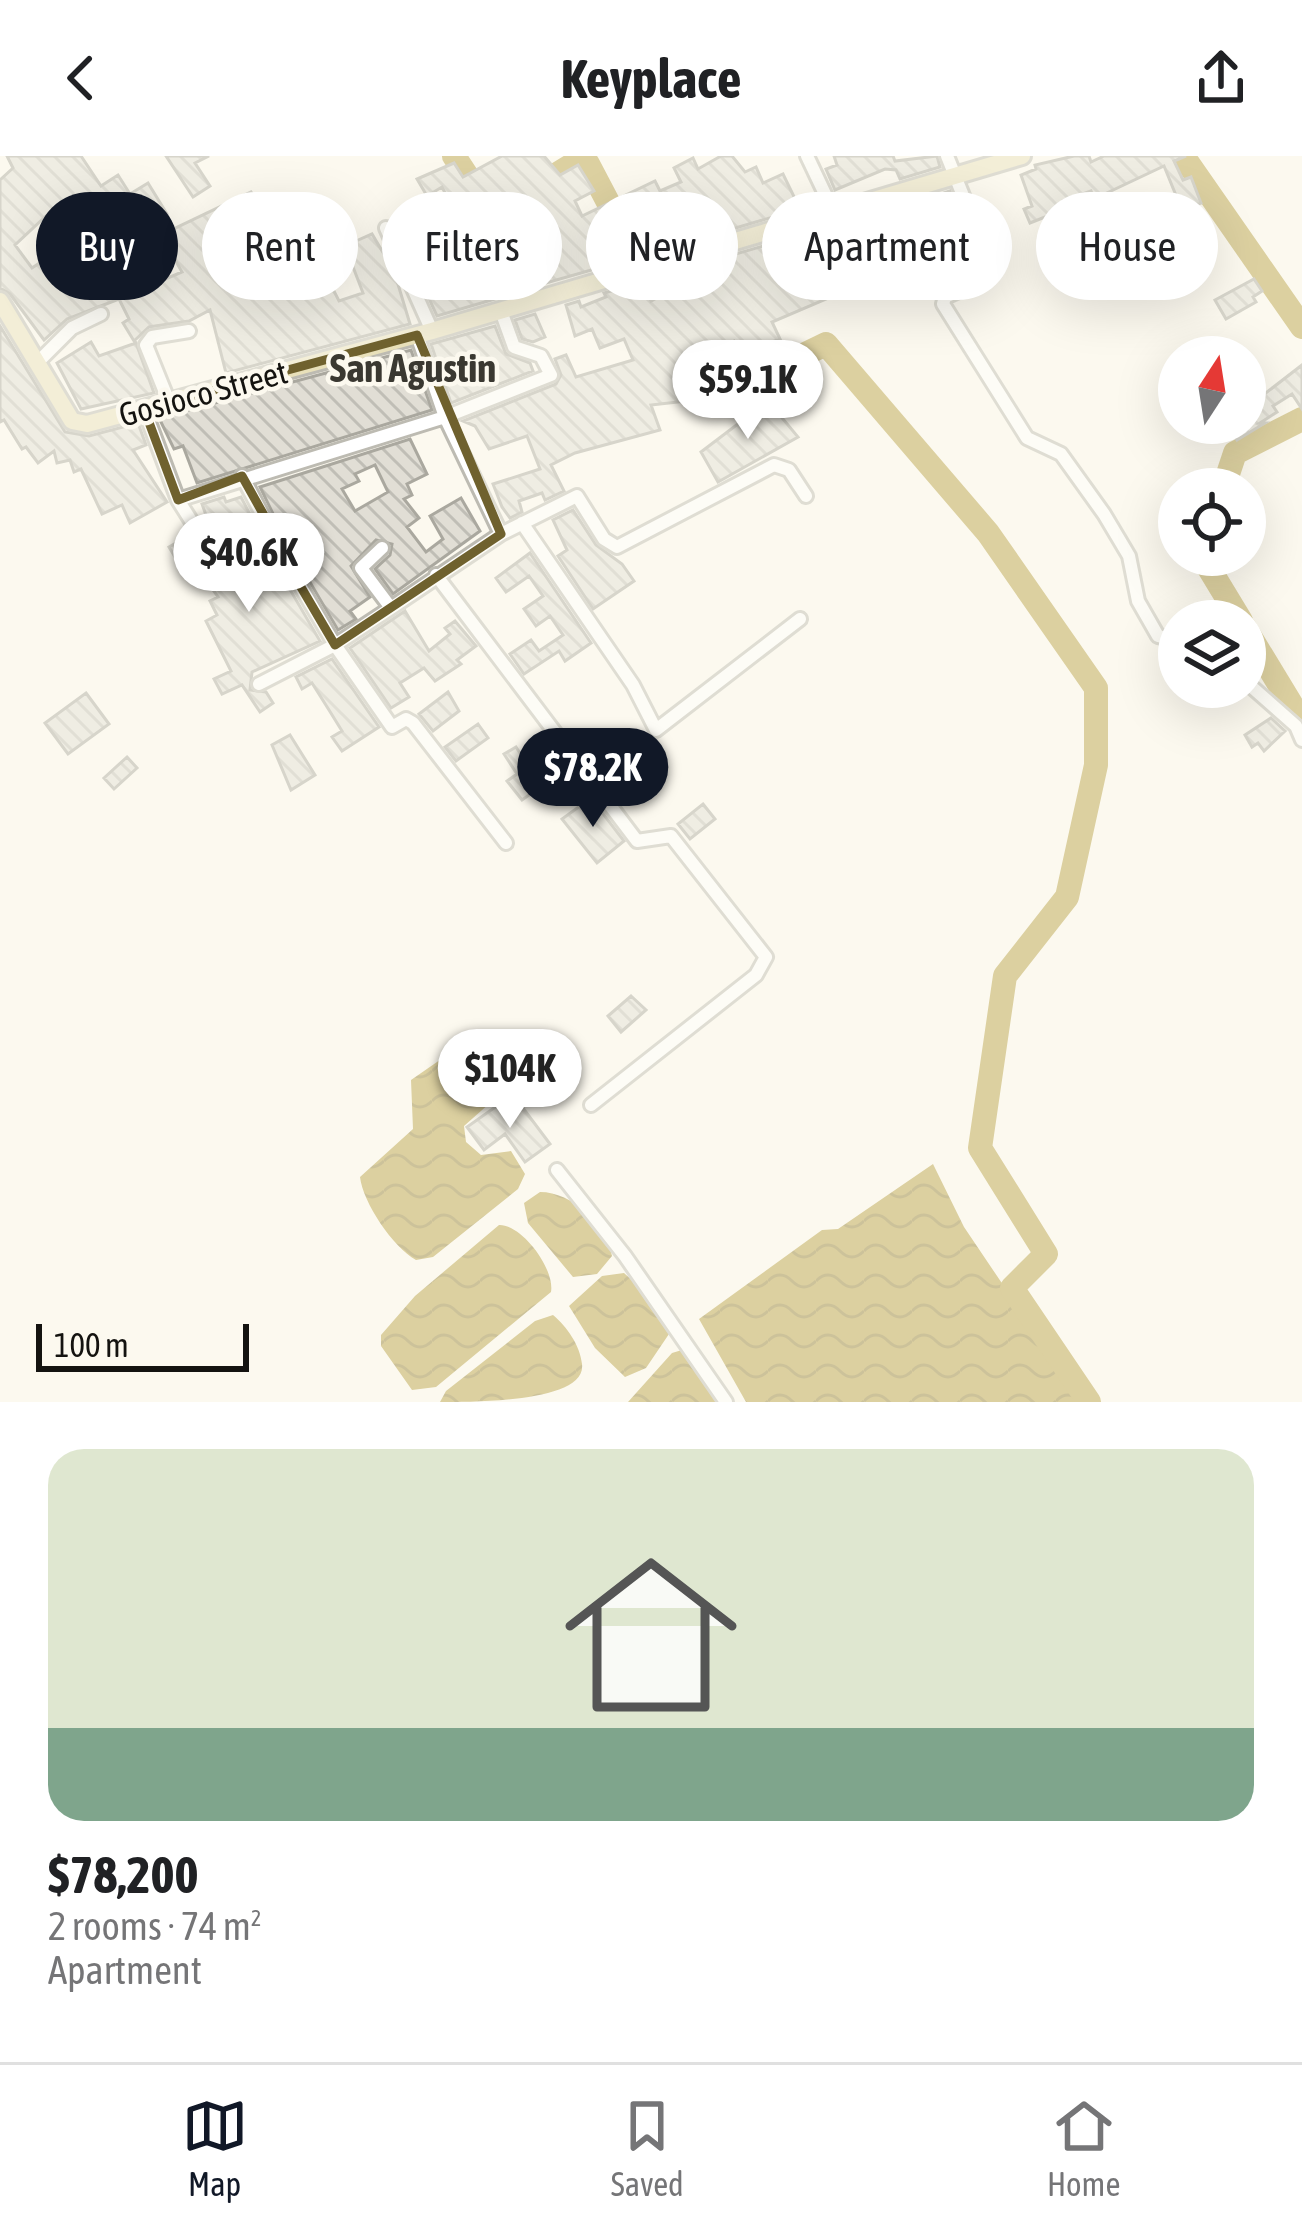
<!DOCTYPE html>
<html lang="en">
<head>
<meta charset="utf-8">
<style>
	body { margin:0; font-family:"Asap Condensed",sans-serif; background:#f2f2f2; color:#202124; height:100vh; display:flex; flex-direction:column; font-size:45px; white-space:nowrap }
	* { box-sizing:border-box; margin:0 }
	p { font-size:39px; color:#757577 }
	.icon { flex:none; width:66px; height:66px; fill:none; stroke:currentColor; stroke-width:2; stroke-linecap:round; stroke-linejoin:round }
	.map { position:relative; height:1246px; overflow:hidden }
	.drawer { display:flex; flex-direction:column; background:#fff; flex:1 }
	.drawer>* { flex:none }
	.banner { position:absolute; left:36px; top:36px; width:1230px; height:108px; display:flex; gap:24px }
	.needle { width:78px; rotate:12deg }
	.fabs { position:absolute; left:1158px; top:180px; display:grid; gap:24px }
	.fabs a { display:grid; place-items:center; width:108px; height:108px; border-radius:50%; background:#fff; box-shadow:0 12px 48px #0002; font-size:60px }
	.scale { position:absolute; left:36px; bottom:30px; width:213px; box-sizing:border-box; padding-left:12px; border:6px solid #141310; border-top:0; font-size:33px; line-height:42px; white-space:nowrap; color:#141310; -webkit-text-stroke:9px #fcf9ef; paint-order:stroke }
	.price { position:absolute; translate:-50% -102px; padding:0 27px; border-radius:42px; background:#fff; color:#222; font-size:39px; line-height:78px; filter:drop-shadow(0 3px 6px #0008) }
	.price::after { content:''; position:absolute; left:50%; top:72px; width:36px; height:27px; margin-left:-18px; background:inherit; clip-path:polygon(0 0,100% 0,50% 100%) }
	.price.current { background:#111827; color:#fff }
	ul { padding:0; list-style:none }
	li { display:grid; align-content:center; gap:24px; height:636px; padding:0 48px }
	li span { display:grid; place-items:center; height:372px; border-radius:36px; color:#555 }
	li>.icon { margin-inline-start:auto }
	span .icon { width:216px; height:216px; fill:#fffc; stroke-width:1 }
	li b { font-size:51px }
	.chip { padding:0 42px; border-radius:54px; background:#fff; box-shadow:0 12px 48px #0002; font-size:42px; line-height:108px }
	.chip.current { background:#111827; color:#fff }
	header { display:flex; justify-content:space-between; align-items:center; height:156px; padding:0 48px; background:#fff; font-size:54px; font-weight:700 }
	.tabs { display:flex; justify-content:space-around; align-items:center; height:168px; border-top:3px solid #e0e0e0; background:#fff; font-size:33px; color:#757577 }
	.tabs a { display:grid; justify-items:center; gap:6px }
	.tabs .current { color:#111827 }
	.map>svg:first-child { display:block }
	.water { fill:url(#water-waves) }
	.lines { fill:none; stroke-linecap:round; stroke-linejoin:round }
	.river { stroke:#b69d40; stroke-width:24 }
	.building { fill:url(#building-back-hatch); stroke:#aaa89f; stroke-width:3; fill-rule:evenodd }
	.street-casing { stroke:#bdbbb2; stroke-width:18 }
	.secondary-casing { stroke:#bdbbb2; stroke-width:22 }
	.street { stroke:#fff; stroke-width:12 }
	.secondary { stroke:#e8e0ba; stroke-width:16 }
	.marked { fill:none; stroke:#6f612e; stroke-width:9; stroke-linejoin:round }
	.labels { text-anchor:middle; dominant-baseline:central; stroke-width:9; stroke-linejoin:round; paint-order:stroke }
	.street-label { font-size:33px; fill:#141310; stroke:#fcf9ef }
	.quarter-label { font-size:39px; font-weight:bold; fill:#3a3831; stroke:#fcf9ef }
</style>
</head>
<body>
<header><svg class="icon" aria-label="back" viewBox="0 0 24 24"><path d="M15 5l-7 7 7 7"/></svg>Keyplace<svg class="icon" aria-label="share" viewBox="0 0 24 24"><path d="M12 15V3M7 8l5-5 5 5M5 13v7h14v-7"/></svg></header>
<div class="map">
<svg width="1302" height="1246" viewBox="0 0 1302 1246">
	<defs>
		<pattern id="water-waves" width="16" height="10" patternUnits="userSpaceOnUse" patternTransform="scale(3)"><rect width="16" height="10" fill="#b69d40"/><path d="M0 5q4-4 8 0t8 0" fill="none" stroke="#937f34"/></pattern>
		<pattern id="building-back-hatch" width="6" height="6" patternUnits="userSpaceOnUse" patternTransform="scale(3)"><rect width="6" height="6" fill="#e1ded5"/><path d="M-1 5l2 2M0 0l6 6M5-1l2 2" fill="none" stroke="#c0beb6"/></pattern>
	</defs>
	<rect width="100%" height="100%" fill="#fcf9ef"/>
	<!-- water -->
	<path class="water" d="M450 897 473 906 491 930 490 947 464 970 466 986 481 999 511 995 525 1018 518 1033 433 1101 416 1104C393 1091 363 1047 360 1021L413 973 411 924Z
		M933 1008 964 1071 1082 1246H746L699 1163 822 1074 838 1073Z
		M540 1036C572 1036 607 1068 612 1100L597 1118 573 1121 528 1067 524 1047Z
		M499 1069C522 1068 555 1113 551 1136L436 1231 412 1234 381 1190V1179L415 1140Z
		M624 1117 645 1136 669 1178 646 1212 625 1221 595 1192 569 1150 602 1120Z
		M553 1159C567 1171 580 1189 582 1208 587 1246 476 1246 440 1246L446 1235 535 1165Z
		M682 1194 720 1246H628L672 1197Z"/>
	<g class="lines">
		<!-- river -->
		<path class="river" d="M454 0 492 58 572 9 588 8 620 69 701 195 758 221 826 188 988 377 1096 532V609L1067 741 1005 820 980 992 1046 1098 1012 1132 1089 1246
			M1183 0 1302 171
			M1223 333 1235 297 1302 263
			M1201 399 1241 465
			M1245 472 1302 566"/>
	</g>
	<!-- building -->
	<path class="building" d="M7 0H81L101 30 118 19 130 38 148 27 167 58 135 86 161 125 182 116 161 79 251 36 284 87 304 76 339 145 363 137 345 90 372 78 394 115 410 168 226 217 210 154 189 165 149 171 134 185 123 167 129 163 119 143 67 163 44 184 10 138 0 132V24L13 12ZM46 60 58 85 49 91 53 98 32 112 15 89Z
		M166 0H209L195 7 210 30 193 41Z
		M502 0H544L560 19 578 9 594 35 575 45 582 60 655 25 660 35 681 26 674 12 693 2 698 13 721 0H732L745 16 756 11 763 27 783 18 800 53 644 99 620 59 610 54 601 65 623 105 539 129 517 82 533 74 512 41 486 56 519 136 437 160 414 110 436 100 454 139 487 127 477 97 469 101 458 79 465 75 442 31 427 40 417 23 454 7 463 21Z
		M834 0H893L895 5 937 0 940 11 900 23 896 14 885 13 835 34 826 13 837 9Z
		M1074 0H1089L1091 6 1104 0H1186L1174 5 1183 24 1191 21 1201 47 1182 54 1164 10 1094 43 1091 35 1063 45 1073 74 1058 79 1050 59 1030 67 1024 53 1032 50 1021 19 1036 13 1035 9Z
		M950 35 981 114 939 128 937 134 924 138 916 114 889 122 887 116 873 121 867 101 845 110 852 132 772 166 780 183 740 198 734 185 700 204 705 212 692 218 696 244 651 249 660 274 575 297 551 309 564 335 545 344 542 337 519 345 522 356 510 362 502 351 493 328 540 313 527 280 489 293 475 270 463 265 556 228 561 219 555 203 566 199 576 221 633 204 624 183 600 192 592 173 575 180 566 149 579 145 581 151 606 141 604 137 643 126 651 145 685 126 681 114 828 71 831 77 874 57 886 86 906 79 897 53Z
		M1254 123 1262 135 1253 141 1256 146 1226 163 1215 144Z
		M535 158 545 181 533 186 522 183 515 164Z
		M0 170 65 276 89 280 138 267 146 289 133 294 167 346 130 367 122 349 102 358 81 313 74 316 70 304 57 307 54 295 38 307 26 291 22 293 4 264 0 266Z
		M495 170 506 198 530 207 533 215 451 247 431 188Z
		M91 186 99 200 136 187 154 237 81 253 57 207Z
		M411 194 432 254 197 327 183 290 174 293 159 262Z
		M1302 209V253L1292 238 1273 250 1277 256 1260 267H1265L1237 284 1229 272 1245 267 1254 257 1249 250Z
		M768 245 798 281 718 326 701 296Z
		M410 283 427 318 407 328 412 339 404 343 419 362 407 371 426 396 443 383 430 360 461 342 480 375 393 438 375 413 390 399 392 388 376 384 351 410 370 441 350 455 356 463 338 474 287 387 269 382 279 370 260 331ZM375 309 388 336 355 355 342 333 359 325 355 318Z
		M224 341 226 346 241 341 254 366 215 384 202 348Z
		M573 354 596 389 622 408 634 425 593 453 558 400 567 394 553 364Z
		M188 380 205 403H223L250 391 261 407 274 406 320 485 252 516 250 534 266 536 273 547 260 556 242 529 222 538 214 523 231 515 206 465 217 459 210 445 218 441 196 410 184 416 169 391Z
		M530 397 591 487 565 505 559 495 524 518 510 498 531 484 539 495 563 479 550 460 536 470 524 453 543 440 529 420 506 436 496 422Z
		M405 455 429 495 450 478 445 472 455 465 476 490 457 504 461 508 435 525 424 512 400 527 409 541 391 552 350 492Z
		M332 503 379 571 342 595 332 581 342 575 329 554 312 527 302 533 296 521Z
		M448 536 459 555 433 575 419 558Z
		M86 537 109 568 68 598 45 567Z
		M1271 562 1285 575 1264 595 1258 587 1252 591 1245 579Z
		M478 568 488 582 456 605 445 591Z
		M290 579 315 619 291 634 272 589Z
		M516 591 529 611 536 606 546 627 522 644 507 625 517 618 504 598Z
		M634 595 656 623 638 637 622 630 613 636 605 626 612 620 608 615Z
		M127 601 137 612 114 633 104 622Z
		M591 642 624 685 597 707 562 663Z
		M703 648 715 663 690 683 678 668Z
		M631 840 646 854 621 876 608 860Z
		M501 947 511 960 523 952 550 988 525 1006 505 978 484 994 467 971Z"/>
	<g class="lines">
		<defs>
			<path id="street" d="M807 0 834 57
				M947 0 993 114 988 122 945 141 943 148 1027 282 1061 298 1104 358 1129 400 1138 445 1158 480 1170 483 1179 477
				M611 64 641 114
				M386 72 432 175
				M417 179 445 261 501 378
				M39 205 72 172 101 158
				M169 246 146 189 152 181 189 175
				M144 253 178 344 445 261 551 219 541 200 514 191 501 155
				M178 344 209 393
				M522 367 633 529 656 574 800 463
				M255 378 266 398 278 392 335 489 259 528
				M382 392 361 412 391 452 335 489 392 571 406 563 413 567 506 687
				M220 393 269 371 242 320
				M436 419 637 685 671 680 766 801 756 819 591 949
				M391 452 501 378 577 340 604 383 617 391 774 309 789 314 806 340
				M1197 465H1205
				M1245 525 1296 570 1302 584
				M557 1014 625 1100 726 1246"/>
			<path id="secondary" d="M0 145 72 265 87 268 432 175 1022 0"/>
		</defs>
		<!-- street casing -->
		<use href="#street" class="street-casing"/>
		<!-- secondary casing -->
		<use href="#secondary" class="secondary-casing"/>
		<!-- street -->
		<use href="#street" class="street"/>
		<!-- secondary -->
		<use href="#secondary" class="secondary"/>
	</g>
	<!-- marked area -->
	<path d="M0 0H1302V1246H0ZM417 179 501 378 335 489 278 392 266 398 255 378 270 370 242 320 178 344 144 253Z" fill="#fcf9ef" fill-opacity=".55" fill-rule="evenodd"/>
	<path class="marked" d="M417 179 501 378 335 489 278 392 266 398 255 378 270 370 242 320 178 344 144 253Z"/>
	<g class="labels">
		<!-- street labels -->
		<g class="street-label">
			<text transform="translate(203 237) rotate(-15)">Gosioco Street</text>
		</g>
		<!-- quarter labels -->
		<g class="quarter-label">
			<text x="413" y="212">San Agustin</text>
		</g>
	</g>
</svg>
<div class="fabs">
<a><svg class="needle" viewBox="-14 -14 28 28"><path d="M0-13l5 13h-10z" fill="#e53935"/><path d="M0 13l5-13h-10z" fill="#757577"/></svg></a>
<a><svg class="icon" aria-label="locate" viewBox="0 0 24 24"><circle cx="12" cy="12" r="6"/><path d="M12 2v4M12 18v4M2 12h4M18 12h4"/></svg></a>
<a><svg class="icon" aria-label="layers" viewBox="0 0 24 24"><path d="M12 4l9 5-9 5-9-5zM3 14l9 5 9-5"/></svg></a>
</div>
<div class="scale">100 m</div>
<b class="price" style="left:748px;top:286px">$59.1K</b>
<b class="price" style="left:249px;top:459px">$40.6K</b>
<b class="price current" style="left:593px;top:674px">$78.2K</b>
<b class="price" style="left:510px;top:975px">$104K</b>
<div class="banner">
<a class="chip current">Buy</a>
<a class="chip">Rent</a>
<a class="chip">Filters</a>
<a class="chip">New</a>
<a class="chip">Apartment</a>
<a class="chip">House</a>
</div>
</div>
<section class="drawer">
<ul>
<li><span style="background:linear-gradient(#dfe7d0 75%,#7fa58c 0)"><svg class="icon" aria-label="home" viewBox="0 0 24 24"><path d="M3 11l9-7 9 7M6 9v11h12V9"/></svg></span><div><b>$78,200</b><p>2 rooms · 74 m²</p><p>Apartment</p></div></li>
</ul>
</section>
<nav class="tabs">
<a class="current"><svg class="icon" aria-label="map" viewBox="0 0 24 24"><path d="M3 6l6-2 6 2 6-2v14l-6 2-6-2-6 2zM9 4v14M15 6v14"/></svg>Map</a>
<a><svg class="icon" aria-label="saved" viewBox="0 0 24 24"><path d="M7 4h10v16l-5-4-5 4z"/></svg>Saved</a>
<a><svg class="icon" aria-label="home" viewBox="0 0 24 24"><path d="M3 11l9-7 9 7M6 9v11h12V9"/></svg>Home</a>
</nav>
</body>
</html>
